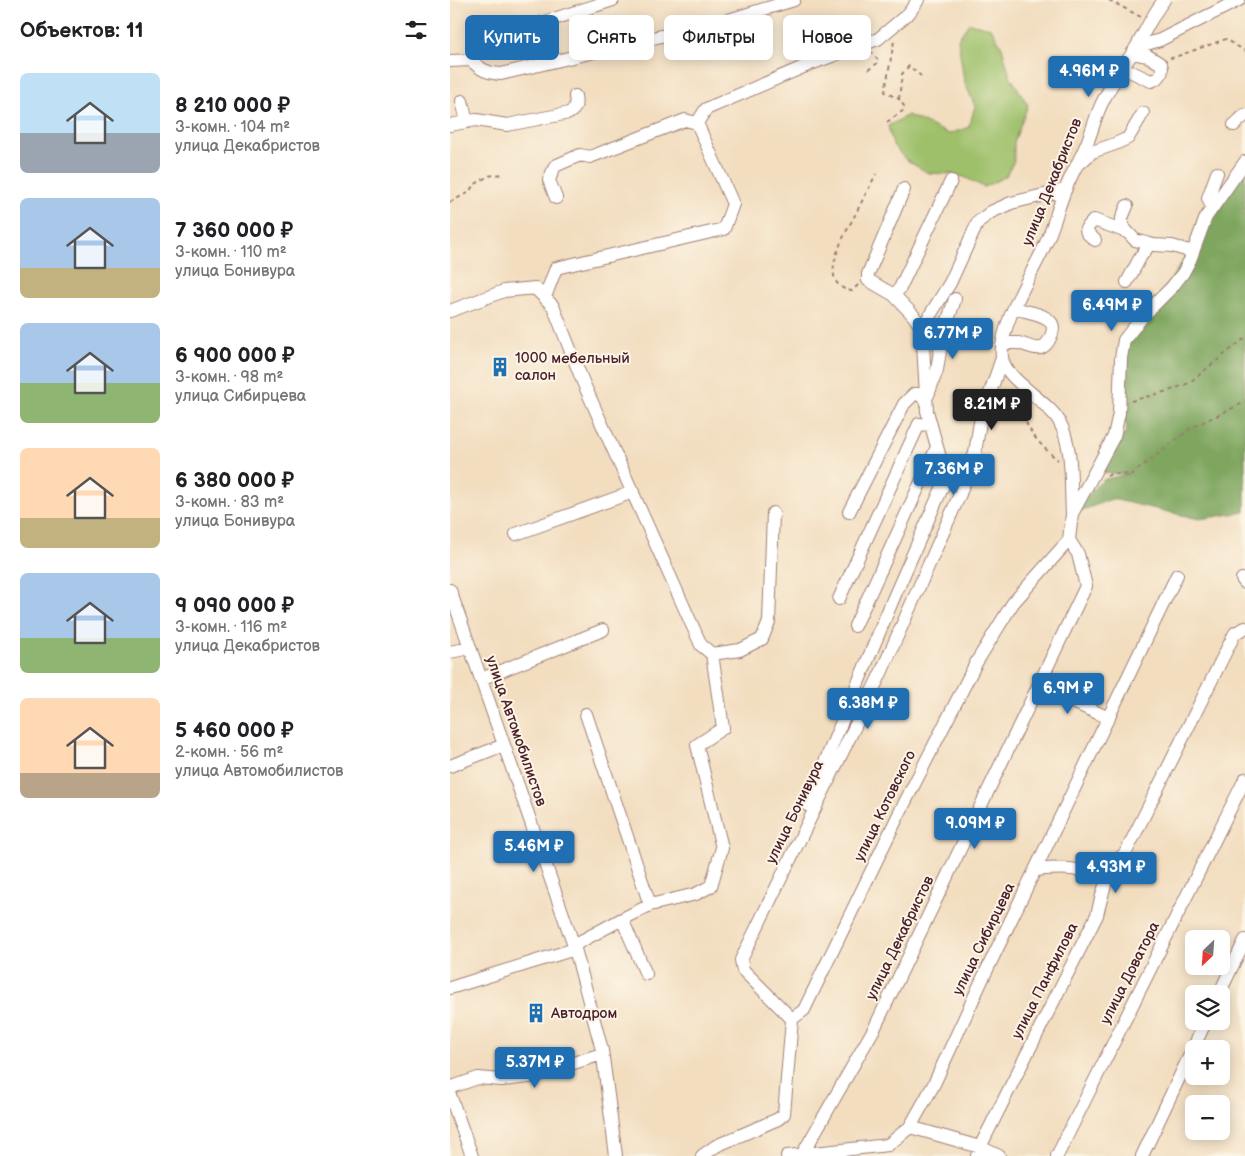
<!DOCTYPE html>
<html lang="ru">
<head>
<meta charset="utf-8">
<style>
	body { margin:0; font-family:"Balsamiq Sans",sans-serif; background:#f6f6f6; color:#202124; height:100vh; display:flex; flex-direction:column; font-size:19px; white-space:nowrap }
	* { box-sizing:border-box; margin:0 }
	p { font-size:16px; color:#757577 }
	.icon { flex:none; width:28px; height:28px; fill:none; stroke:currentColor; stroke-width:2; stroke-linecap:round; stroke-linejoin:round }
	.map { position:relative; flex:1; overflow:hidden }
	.drawer { display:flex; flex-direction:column; background:#fff; width:450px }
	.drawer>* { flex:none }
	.hud { position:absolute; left:15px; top:15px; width:475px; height:45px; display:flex; gap:10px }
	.needle { width:32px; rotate:205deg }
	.buttons { position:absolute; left:735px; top:930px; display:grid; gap:10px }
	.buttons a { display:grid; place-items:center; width:45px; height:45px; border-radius:8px; background:#fff; box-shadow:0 2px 12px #0003; font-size:25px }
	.price { position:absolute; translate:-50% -42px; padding:0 11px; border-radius:5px; background:#1f6fb2; color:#fff; font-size:16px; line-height:32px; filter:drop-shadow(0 1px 2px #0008) }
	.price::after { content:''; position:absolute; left:50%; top:30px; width:15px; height:11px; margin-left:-8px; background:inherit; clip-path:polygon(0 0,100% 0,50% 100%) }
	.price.selected { background:#222; color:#fff }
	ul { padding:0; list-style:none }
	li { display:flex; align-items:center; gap:15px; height:125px; padding:0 20px }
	li span { display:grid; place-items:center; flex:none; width:140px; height:100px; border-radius:8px; color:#555 }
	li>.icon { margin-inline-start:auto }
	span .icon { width:60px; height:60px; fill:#fffc; stroke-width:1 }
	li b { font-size:21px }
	h2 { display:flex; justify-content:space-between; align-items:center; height:60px; padding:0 20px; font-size:21px }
	.pill { padding:0 18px; border-radius:8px; background:#fff; box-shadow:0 2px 12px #0003; font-size:18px; line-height:45px }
	.pill.selected { background:#1f6fb2; color:#fff }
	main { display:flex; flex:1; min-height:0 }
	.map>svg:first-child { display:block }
	.green { fill:#9ec06a; stroke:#74704a }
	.forest { fill:#7ea65e; stroke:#646244 }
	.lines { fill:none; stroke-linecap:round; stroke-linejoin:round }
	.minor-casing { stroke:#9e7e75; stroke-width:14 }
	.path { stroke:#9e7e75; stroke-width:2; stroke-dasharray:4 4; stroke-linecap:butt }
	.minor { stroke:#fff; stroke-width:12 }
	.labels { text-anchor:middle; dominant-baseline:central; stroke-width:4; stroke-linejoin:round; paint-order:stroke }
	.street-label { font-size:15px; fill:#4a1f2b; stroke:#fcf5e5 }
	.poi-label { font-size:15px; fill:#4a1f2b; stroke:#fcf5e5; text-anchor:start }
</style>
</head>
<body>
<main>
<section class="drawer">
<h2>Объектов: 11<svg class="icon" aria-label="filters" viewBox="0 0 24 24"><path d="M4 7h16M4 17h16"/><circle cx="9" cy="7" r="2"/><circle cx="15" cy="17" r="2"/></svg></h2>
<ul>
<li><span style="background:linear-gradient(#bfe0f5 60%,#9aa5b1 0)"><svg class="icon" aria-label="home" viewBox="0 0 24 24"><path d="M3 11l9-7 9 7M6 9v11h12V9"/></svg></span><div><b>8 210 000 ₽</b><p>3-комн. · 104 m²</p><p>улица Декабристов</p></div></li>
<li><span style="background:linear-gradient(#a9c7e8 70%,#c2b280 0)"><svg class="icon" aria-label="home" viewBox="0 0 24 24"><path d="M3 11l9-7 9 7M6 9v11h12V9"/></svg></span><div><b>7 360 000 ₽</b><p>3-комн. · 110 m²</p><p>улица Бонивура</p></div></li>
<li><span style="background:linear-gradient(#a9c7e8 60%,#8fb573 0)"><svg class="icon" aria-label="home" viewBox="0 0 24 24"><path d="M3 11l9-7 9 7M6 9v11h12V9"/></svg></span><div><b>6 900 000 ₽</b><p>3-комн. · 98 m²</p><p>улица Сибирцева</p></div></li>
<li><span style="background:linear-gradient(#ffd9b3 70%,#c2b280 0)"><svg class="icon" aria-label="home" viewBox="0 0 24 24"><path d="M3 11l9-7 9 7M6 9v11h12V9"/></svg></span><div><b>6 380 000 ₽</b><p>3-комн. · 83 m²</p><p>улица Бонивура</p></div></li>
<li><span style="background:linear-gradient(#a9c7e8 65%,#8fb573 0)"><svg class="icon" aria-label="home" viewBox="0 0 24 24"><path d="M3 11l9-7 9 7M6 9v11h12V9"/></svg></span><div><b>9 090 000 ₽</b><p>3-комн. · 116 m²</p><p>улица Декабристов</p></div></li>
<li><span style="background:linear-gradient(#ffd9b3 75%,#b9a48a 0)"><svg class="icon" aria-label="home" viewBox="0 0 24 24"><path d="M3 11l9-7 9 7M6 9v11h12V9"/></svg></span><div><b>5 460 000 ₽</b><p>2-комн. · 56 m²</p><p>улица Автомобилистов</p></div></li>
</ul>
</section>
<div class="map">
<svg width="795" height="1156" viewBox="0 0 795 1156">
	<rect width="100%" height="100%" fill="#fcf5e5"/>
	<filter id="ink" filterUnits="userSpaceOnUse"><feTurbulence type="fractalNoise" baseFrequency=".02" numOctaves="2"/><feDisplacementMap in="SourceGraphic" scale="10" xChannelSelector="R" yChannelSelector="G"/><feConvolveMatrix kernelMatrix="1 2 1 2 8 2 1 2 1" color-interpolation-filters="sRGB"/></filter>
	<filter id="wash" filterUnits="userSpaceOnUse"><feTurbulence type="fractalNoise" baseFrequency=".0096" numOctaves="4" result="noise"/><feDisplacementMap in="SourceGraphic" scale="20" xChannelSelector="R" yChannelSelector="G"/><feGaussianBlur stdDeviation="1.12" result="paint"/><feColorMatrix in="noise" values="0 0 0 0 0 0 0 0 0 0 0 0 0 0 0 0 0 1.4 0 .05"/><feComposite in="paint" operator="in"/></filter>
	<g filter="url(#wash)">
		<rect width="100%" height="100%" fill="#f2ddbf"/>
		<!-- green -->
		<path class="green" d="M519 23 541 28 552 47 560 76 578 105 564 142V161L556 176 534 187 514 177 502 174 478 173 455 159 443 145 438 126 458 115 499 134 519 127 525 106 514 81 508 39Z"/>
		<!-- forest -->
		<path class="forest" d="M795 169V512L749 519 662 499 622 514 645 487 655 479 678 474 654 473V467L676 432 677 426 675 422 674 409 677 344Z"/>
	</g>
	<g filter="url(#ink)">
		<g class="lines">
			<defs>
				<path id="minor" d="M686 47 710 40 789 0
					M21 60C31 70 37 73 51 74L275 21 344 0
					M0 61 21 60 41 39 163 0
					M673 68 701 81C710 78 714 73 711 64L698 56 682 53
					M12 101 17 122
					M0 125 26 120 57 125 119 113C127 108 126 104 125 96
					M784 125 795 115
					M630 163 642 152 665 144 678 138 693 113
					M454 189 418 274V280L444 295 463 315 472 328
					M106 198 99 180 105 166 130 155 140 157 235 120 247 123
					M677 206 672 218V226L685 240 704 245 722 246 743 252
					M762 208 758 198 767 173
					M645 240 637 233 636 229 644 220 677 232
					M677 282 691 256 700 244
					M444 295 450 288 501 181
					M95 297 106 268 274 229 283 204 247 123 256 109 358 65 428 39 459 13 468 0
					M0 311 54 291 85 288 103 306 133 382 251 645 262 654 273 728 247 745 272 848 261 886 246 894 200 905
					M553 343C558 343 563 343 568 343 576 344 583 350 591 348 596 346 599 341 601 336 611 314 578 313 564 308
					M478 395 487 370 492 338 505 299
					M399 512 454 404 464 394H469L476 401
					M622 514C620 484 624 448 609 421 597 400 554 379 552 357 548 326 583 273 595 245 604 226 608 207 616 188 622 173 631 158 637 143 643 129 646 114 653 101 662 83 674 66 685 49 695 32 702 15 714 0
					M66 534 183 492
					M619 540 622 514 664 436 669 413 671 358 674 340 693 316 722 287 733 273 740 260 756 217 795 162
					M792 579 795 583
					M0 590 125 949 152 1050 166 1156
					M389 599 469 424 481 425
					M405 626 487 447
					M0 652 20 648
					M262 654 290 650 312 639 319 622 323 513
					M31 679 153 630
					M589 687 659 718
					M0 766 54 745
					M357 805 444 597 496 479 477 411 472 328 500 283 528 222 541 212 561 203 615 190
					M586 870C617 867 627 868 656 878
					M172 919 196 974
					M124 945 172 919 200 905 136 714
					M0 988 125 949
					M769 994 795 940
					M342 1019 354 1010 448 816 526 663 563 603 619 540
					M0 1092 2 1087 28 1078 52 1080 79 1077 152 1054
					M0 1095 22 1156
					M460 1127 484 1084 532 980 727 575
					M352 1155 425 1027 636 586 628 554 619 540
					M252 1156 266 1146 328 1119 334 1114 342 1019 293 970 291 960 431 673 510 494 525 453 530 422 552 358
					M337 1156 438 1145 460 1127 530 1147 549 1156
					M527 1156 530 1147 647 915C653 891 657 868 676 852L785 633 795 628
					M607 1156 795 779
					M692 1156 756 1021"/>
			</defs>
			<!-- minor casing -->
			<use href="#minor" class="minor-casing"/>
			<!-- path -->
			<path class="path" d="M659 0 691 17
				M720 57 722 58 776 39 795 51
				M418 70 429 62 422 52
				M449 99 452 74 459 66 471 76
				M437 122 454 110V106L449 99 435 92 444 41
				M0 202 18 193 24 185 38 176 54 174
				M408 285 402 291C364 285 395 234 405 215 412 201 419 188 426 174
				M553 390C570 404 574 425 588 441 594 448 601 454 608 460
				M681 401 721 390 739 383 795 338
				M657 476 661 474H682L741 428 795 402"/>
			<!-- minor -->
			<use href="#minor" class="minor"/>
		</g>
	</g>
	<!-- icons -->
	<defs>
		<symbol id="building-bare" viewBox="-9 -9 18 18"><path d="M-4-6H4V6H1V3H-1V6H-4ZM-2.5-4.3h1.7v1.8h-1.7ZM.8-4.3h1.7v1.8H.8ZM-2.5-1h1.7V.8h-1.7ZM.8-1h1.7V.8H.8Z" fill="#1f6fb2" stroke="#fcf5e5" stroke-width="2.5" paint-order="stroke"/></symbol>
	</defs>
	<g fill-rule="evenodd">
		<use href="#building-bare" x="36" y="353" width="28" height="28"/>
		<use href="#building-bare" x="72" y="999" width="28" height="28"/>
	</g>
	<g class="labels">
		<!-- street labels -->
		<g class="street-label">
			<text transform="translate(602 182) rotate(-68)">улица Декабристов</text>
			<text transform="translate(66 731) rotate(71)">улица Автомобилистов</text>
			<text transform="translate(435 806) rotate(-64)">улица Котовского</text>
			<text transform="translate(345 812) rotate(-64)">улица Бонивура</text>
			<text transform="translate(450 938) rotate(-64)">улица Декабристов</text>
			<text transform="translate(534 939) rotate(-64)">улица Сибирцева</text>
			<text transform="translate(680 973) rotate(-63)">улица Доватора</text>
			<text transform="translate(595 981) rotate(-63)">улица Панфилова</text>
		</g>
		<!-- poi labels -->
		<g class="poi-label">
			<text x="65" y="358">1000 мебельный<tspan x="65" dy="17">салон</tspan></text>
			<text x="101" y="1013">Автодром</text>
		</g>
	</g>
</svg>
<div class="buttons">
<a><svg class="needle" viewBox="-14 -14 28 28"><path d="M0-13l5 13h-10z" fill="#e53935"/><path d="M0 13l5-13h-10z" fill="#757577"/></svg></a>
<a><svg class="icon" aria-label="layers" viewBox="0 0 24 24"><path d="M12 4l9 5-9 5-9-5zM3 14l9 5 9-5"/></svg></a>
<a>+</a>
<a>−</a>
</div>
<b class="price" style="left:639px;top:98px">4.96M ₽</b>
<b class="price" style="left:662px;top:332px">6.49M ₽</b>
<b class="price" style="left:503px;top:360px">6.77M ₽</b>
<b class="price selected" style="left:542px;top:431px">8.21M ₽</b>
<b class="price" style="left:504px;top:496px">7.36M ₽</b>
<b class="price" style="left:618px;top:715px">6.9M ₽</b>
<b class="price" style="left:418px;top:730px">6.38M ₽</b>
<b class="price" style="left:525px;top:850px">9.09M ₽</b>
<b class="price" style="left:84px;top:873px">5.46M ₽</b>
<b class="price" style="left:666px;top:894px">4.93M ₽</b>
<b class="price" style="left:85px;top:1089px">5.37M ₽</b>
<div class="hud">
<a class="pill selected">Купить</a>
<a class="pill">Снять</a>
<a class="pill">Фильтры</a>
<a class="pill">Новое</a>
</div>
</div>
</main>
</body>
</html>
